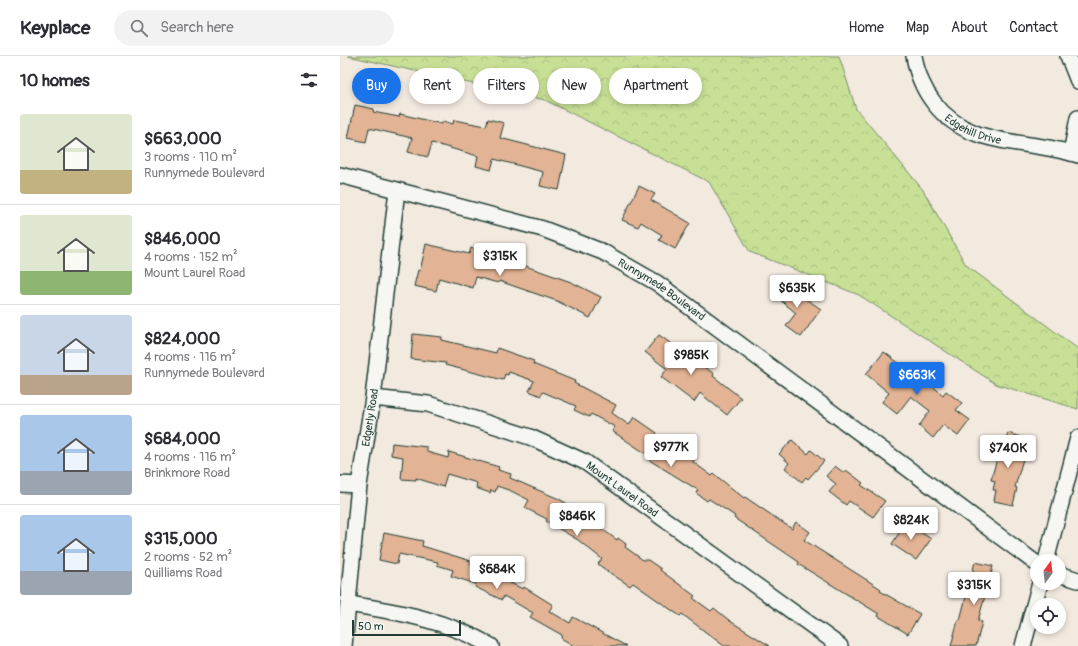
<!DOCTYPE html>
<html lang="en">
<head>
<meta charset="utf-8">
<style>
	body { margin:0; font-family:Pangolin,sans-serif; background:#f2f2f3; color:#2b2b33; height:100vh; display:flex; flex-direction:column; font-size:15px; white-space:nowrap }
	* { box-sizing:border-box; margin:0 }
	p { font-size:13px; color:#7c7c81 }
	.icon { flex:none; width:22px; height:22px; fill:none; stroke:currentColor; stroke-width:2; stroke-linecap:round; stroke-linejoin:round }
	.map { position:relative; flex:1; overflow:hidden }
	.drawer { display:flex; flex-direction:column; background:#fff; width:340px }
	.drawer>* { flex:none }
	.top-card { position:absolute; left:12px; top:12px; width:380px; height:36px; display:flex; gap:8px }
	.needle { width:26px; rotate:15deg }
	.buttons { position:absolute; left:690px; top:498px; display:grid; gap:8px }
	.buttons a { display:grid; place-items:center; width:36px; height:36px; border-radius:50%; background:#fff; box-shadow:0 2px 6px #0003; font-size:20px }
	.scale { position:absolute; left:12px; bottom:10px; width:109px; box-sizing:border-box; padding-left:4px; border:2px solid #1f3d34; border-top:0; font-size:11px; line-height:14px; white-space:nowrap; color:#1f3d34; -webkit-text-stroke:3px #f6f6f2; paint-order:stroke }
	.price { position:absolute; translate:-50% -34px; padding:0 9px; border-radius:4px; background:#fff; color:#222; font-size:13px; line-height:26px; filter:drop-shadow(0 1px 2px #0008) }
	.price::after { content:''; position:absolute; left:50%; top:24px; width:12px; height:9px; margin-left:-6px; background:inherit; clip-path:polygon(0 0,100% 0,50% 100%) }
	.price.selected { background:#1a73e8; color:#fff }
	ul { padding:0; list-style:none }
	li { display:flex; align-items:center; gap:12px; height:100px; padding:0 20px }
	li+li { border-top:1px solid #e1e1e2 }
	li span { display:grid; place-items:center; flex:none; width:112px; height:80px; border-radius:4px; color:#555 }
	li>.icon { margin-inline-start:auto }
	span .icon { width:48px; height:48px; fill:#fffc; stroke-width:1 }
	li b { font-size:17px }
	h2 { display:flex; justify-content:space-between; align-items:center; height:48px; padding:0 20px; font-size:17px }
	.chip { padding:0 14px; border-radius:18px; background:#fff; box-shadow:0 2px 6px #0003; font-size:14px; line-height:36px }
	.chip.selected { background:#1a73e8; color:#fff }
	header { display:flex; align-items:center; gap:24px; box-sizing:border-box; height:56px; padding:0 20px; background:#fff; border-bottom:1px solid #e1e1e2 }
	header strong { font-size:19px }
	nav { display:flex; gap:22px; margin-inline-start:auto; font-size:14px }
	.search { width:280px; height:36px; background:#f2f2f3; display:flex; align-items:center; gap:10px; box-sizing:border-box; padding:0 14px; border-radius:22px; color:#7c7c81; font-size:15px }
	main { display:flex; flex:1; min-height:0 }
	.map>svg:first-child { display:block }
	.forest { fill:url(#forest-crowns); stroke:#748e65 }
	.building { fill:#e2b394; stroke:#1f3d34 }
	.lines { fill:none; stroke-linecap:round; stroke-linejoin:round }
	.minor-casing { stroke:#1f3d34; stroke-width:18 }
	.minor { stroke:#f6f6f2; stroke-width:15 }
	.labels { text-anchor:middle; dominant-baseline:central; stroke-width:3; stroke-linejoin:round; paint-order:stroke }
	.street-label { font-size:11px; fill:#1f3d34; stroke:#f6f6f2 }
</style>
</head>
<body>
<header>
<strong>Keyplace</strong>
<div class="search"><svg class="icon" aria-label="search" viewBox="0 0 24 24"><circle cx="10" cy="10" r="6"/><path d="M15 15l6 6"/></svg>Search here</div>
<nav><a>Home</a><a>Map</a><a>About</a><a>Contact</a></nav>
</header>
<main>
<section class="drawer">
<h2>10 homes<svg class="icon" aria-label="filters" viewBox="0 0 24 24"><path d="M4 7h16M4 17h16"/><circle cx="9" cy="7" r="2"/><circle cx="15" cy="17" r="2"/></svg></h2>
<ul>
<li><span style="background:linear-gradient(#dfe7d0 70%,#c2b280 0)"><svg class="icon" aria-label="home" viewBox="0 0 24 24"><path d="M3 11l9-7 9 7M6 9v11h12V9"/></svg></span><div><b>$663,000</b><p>3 rooms · 110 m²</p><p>Runnymede Boulevard</p></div></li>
<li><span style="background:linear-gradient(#dfe7d0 70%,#8fb573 0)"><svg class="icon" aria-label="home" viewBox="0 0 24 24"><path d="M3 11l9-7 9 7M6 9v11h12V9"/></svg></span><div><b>$846,000</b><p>4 rooms · 152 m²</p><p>Mount Laurel Road</p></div></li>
<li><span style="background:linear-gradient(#c9d6e8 75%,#b9a48a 0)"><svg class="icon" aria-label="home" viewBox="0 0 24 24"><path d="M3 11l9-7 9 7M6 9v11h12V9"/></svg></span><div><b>$824,000</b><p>4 rooms · 116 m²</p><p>Runnymede Boulevard</p></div></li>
<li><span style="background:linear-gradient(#a9c7e8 70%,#9aa5b1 0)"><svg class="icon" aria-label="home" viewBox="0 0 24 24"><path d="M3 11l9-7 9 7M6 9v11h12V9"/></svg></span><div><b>$684,000</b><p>4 rooms · 116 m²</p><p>Brinkmore Road</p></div></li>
<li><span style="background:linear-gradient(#a9c7e8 70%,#9aa5b1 0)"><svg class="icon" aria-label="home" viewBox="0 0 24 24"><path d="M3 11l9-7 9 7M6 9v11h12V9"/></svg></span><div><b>$315,000</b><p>2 rooms · 52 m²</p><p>Quilliams Road</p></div></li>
</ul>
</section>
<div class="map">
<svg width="738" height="590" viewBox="0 0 738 590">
	<defs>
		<pattern id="forest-crowns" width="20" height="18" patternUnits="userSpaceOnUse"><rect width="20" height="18" fill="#c8e096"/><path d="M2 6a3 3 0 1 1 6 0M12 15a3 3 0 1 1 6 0" fill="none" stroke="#abc182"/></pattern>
	</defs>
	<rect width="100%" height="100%" fill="#f2e9df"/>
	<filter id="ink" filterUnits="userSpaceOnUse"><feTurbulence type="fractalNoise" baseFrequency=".025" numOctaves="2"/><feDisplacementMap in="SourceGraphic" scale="8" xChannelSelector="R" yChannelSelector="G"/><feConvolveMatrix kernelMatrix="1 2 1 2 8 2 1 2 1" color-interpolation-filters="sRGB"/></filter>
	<g filter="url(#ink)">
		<!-- forest -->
		<path class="forest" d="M8 0H499L516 53 583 134 626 209 738 293V353L656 328 519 239 410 196 369 126 205 44Z"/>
		<!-- building -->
		<path class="building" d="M15 49 34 53 33 56 59 61 60 58 102 68 103 65 113 68 114 64 146 70 148 63 164 67 160 82 226 99 219 134 200 130 203 116 154 103 151 114 136 110 138 100 92 87 88 101 68 96 72 82 29 72 26 86 8 82Z
			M299 130 315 138 311 144 350 167 335 193 319 184 322 179 301 166 298 171 282 164Z
			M86 188 129 198 131 192 144 196 143 199 179 210 180 208 231 226 261 241 250 262 217 245 159 225 158 227 136 221 133 232 99 222 96 235 74 230 78 214 80 215Z
			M445 225 463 241 481 253 461 281 446 270 456 257 433 238Z
			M73 278 102 281V284L156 297 157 292 194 305 193 308 235 325 234 327 276 349 272 357 289 369 294 361 317 377 316 379 355 402 353 406 372 420 374 418 404 442 405 441 452 473 456 466 470 476 464 484 541 533 540 535 580 558 568 578 538 560 539 558 458 508 459 506 394 462 395 460 369 443 367 445 356 437 358 434 309 404 311 401 272 375 275 371 251 358 249 361 234 354 236 350 203 336 201 340 189 335 194 325 169 316 168 319 165 318 163 324 105 309 106 307 71 303Z
			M319 279 374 318 373 320 401 342 387 359 360 337 354 346 321 321 327 313 305 296Z
			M544 296 568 314 570 311 603 339 606 335 622 347 616 354 630 364 618 380 603 369 593 382 579 370 590 355 571 340 557 358 542 346 549 337 526 318Z
			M668 377 684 382 681 395 685 396 675 431 677 432 673 449 654 445 656 434H653L655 425 651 424 661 388 664 389Z
			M452 384 468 398 471 394 484 405 468 423 466 421 462 426 445 412 449 407 439 398Z
			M52 387 87 391V396L108 402 109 396 159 411 158 414 171 418 170 422 219 443 248 460 247 462 277 484 278 482 286 488 285 491 303 504H308L321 513 320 514 355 540 353 542 371 555 374 552 390 565 430 590H384L342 558 340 560 293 527 290 530 267 515 258 508 262 503 238 484 206 465 207 463 185 452 189 444 171 435 157 430 155 436 151 434 150 437 136 432 137 427 107 418 103 431 76 422V424L61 423 63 401 51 399Z
			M495 410 504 417 506 414 523 427 521 429 545 445 533 461 509 445 506 449 489 436 496 428 486 420Z
			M566 466 591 483 576 504 552 488Z
			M44 477 83 485 82 490 131 505 130 508 183 533 184 531 213 549 209 555 230 567 233 561 286 590H234L221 582 222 579 190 561 193 557 164 540 162 544 135 531 136 528 111 520 113 514 97 509 98 506 59 498 57 508 39 504Z
			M635 506 653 510 650 523 654 524 650 541 645 540 638 565 642 566 636 590H611L618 564H620Z"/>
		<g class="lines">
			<defs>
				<g id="minor">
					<path id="s1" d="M574 0C577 18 583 33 594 47 630 94 688 82 738 99"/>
					<path d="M728 0 738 25"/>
					<path d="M731 97 738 62"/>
					<path id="s2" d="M0 119 203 173 263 196 317 227 697 508"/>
					<path id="s3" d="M33 342 88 348 190 381 245 406 500 590"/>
					<path d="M0 428 19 429"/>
					<path d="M706 505 738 382"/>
					<path d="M719 518 738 524"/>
					<path d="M9 548C59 556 106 564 151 590"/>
					<path id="s4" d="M4 590 19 429 33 342 57 134"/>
					<path d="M683 590 700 527"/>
				</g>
			</defs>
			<!-- minor casing -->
			<use href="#minor" class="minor-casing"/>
			<!-- minor -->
			<use href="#minor" class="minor"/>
		</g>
	</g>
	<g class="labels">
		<!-- street labels -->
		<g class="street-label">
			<text stroke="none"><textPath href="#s1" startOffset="100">Edgehill Drive</textPath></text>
			<text stroke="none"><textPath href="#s2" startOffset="344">Runnymede Boulevard</textPath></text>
			<text stroke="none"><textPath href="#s4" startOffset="230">Edgerly Road</textPath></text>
			<text stroke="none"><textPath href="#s3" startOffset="269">Mount Laurel Road</textPath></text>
		</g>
	</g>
</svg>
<div class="buttons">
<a><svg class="needle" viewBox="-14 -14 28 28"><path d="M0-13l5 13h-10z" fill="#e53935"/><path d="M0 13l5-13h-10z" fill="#7c7c81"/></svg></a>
<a><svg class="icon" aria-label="locate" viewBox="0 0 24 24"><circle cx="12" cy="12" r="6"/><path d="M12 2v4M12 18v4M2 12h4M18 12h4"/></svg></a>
</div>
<div class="scale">50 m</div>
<b class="price" style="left:160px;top:221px">$315K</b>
<b class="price" style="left:457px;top:253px">$635K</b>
<b class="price" style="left:351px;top:320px">$985K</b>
<b class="price selected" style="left:577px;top:340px">$663K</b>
<b class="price" style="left:331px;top:412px">$977K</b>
<b class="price" style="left:668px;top:413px">$740K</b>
<b class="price" style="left:237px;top:481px">$846K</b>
<b class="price" style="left:571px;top:485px">$824K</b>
<b class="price" style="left:157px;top:534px">$684K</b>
<b class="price" style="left:634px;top:550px">$315K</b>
<div class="top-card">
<a class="chip selected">Buy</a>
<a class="chip">Rent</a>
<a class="chip">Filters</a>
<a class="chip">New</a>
<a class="chip">Apartment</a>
</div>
</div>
</main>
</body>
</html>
